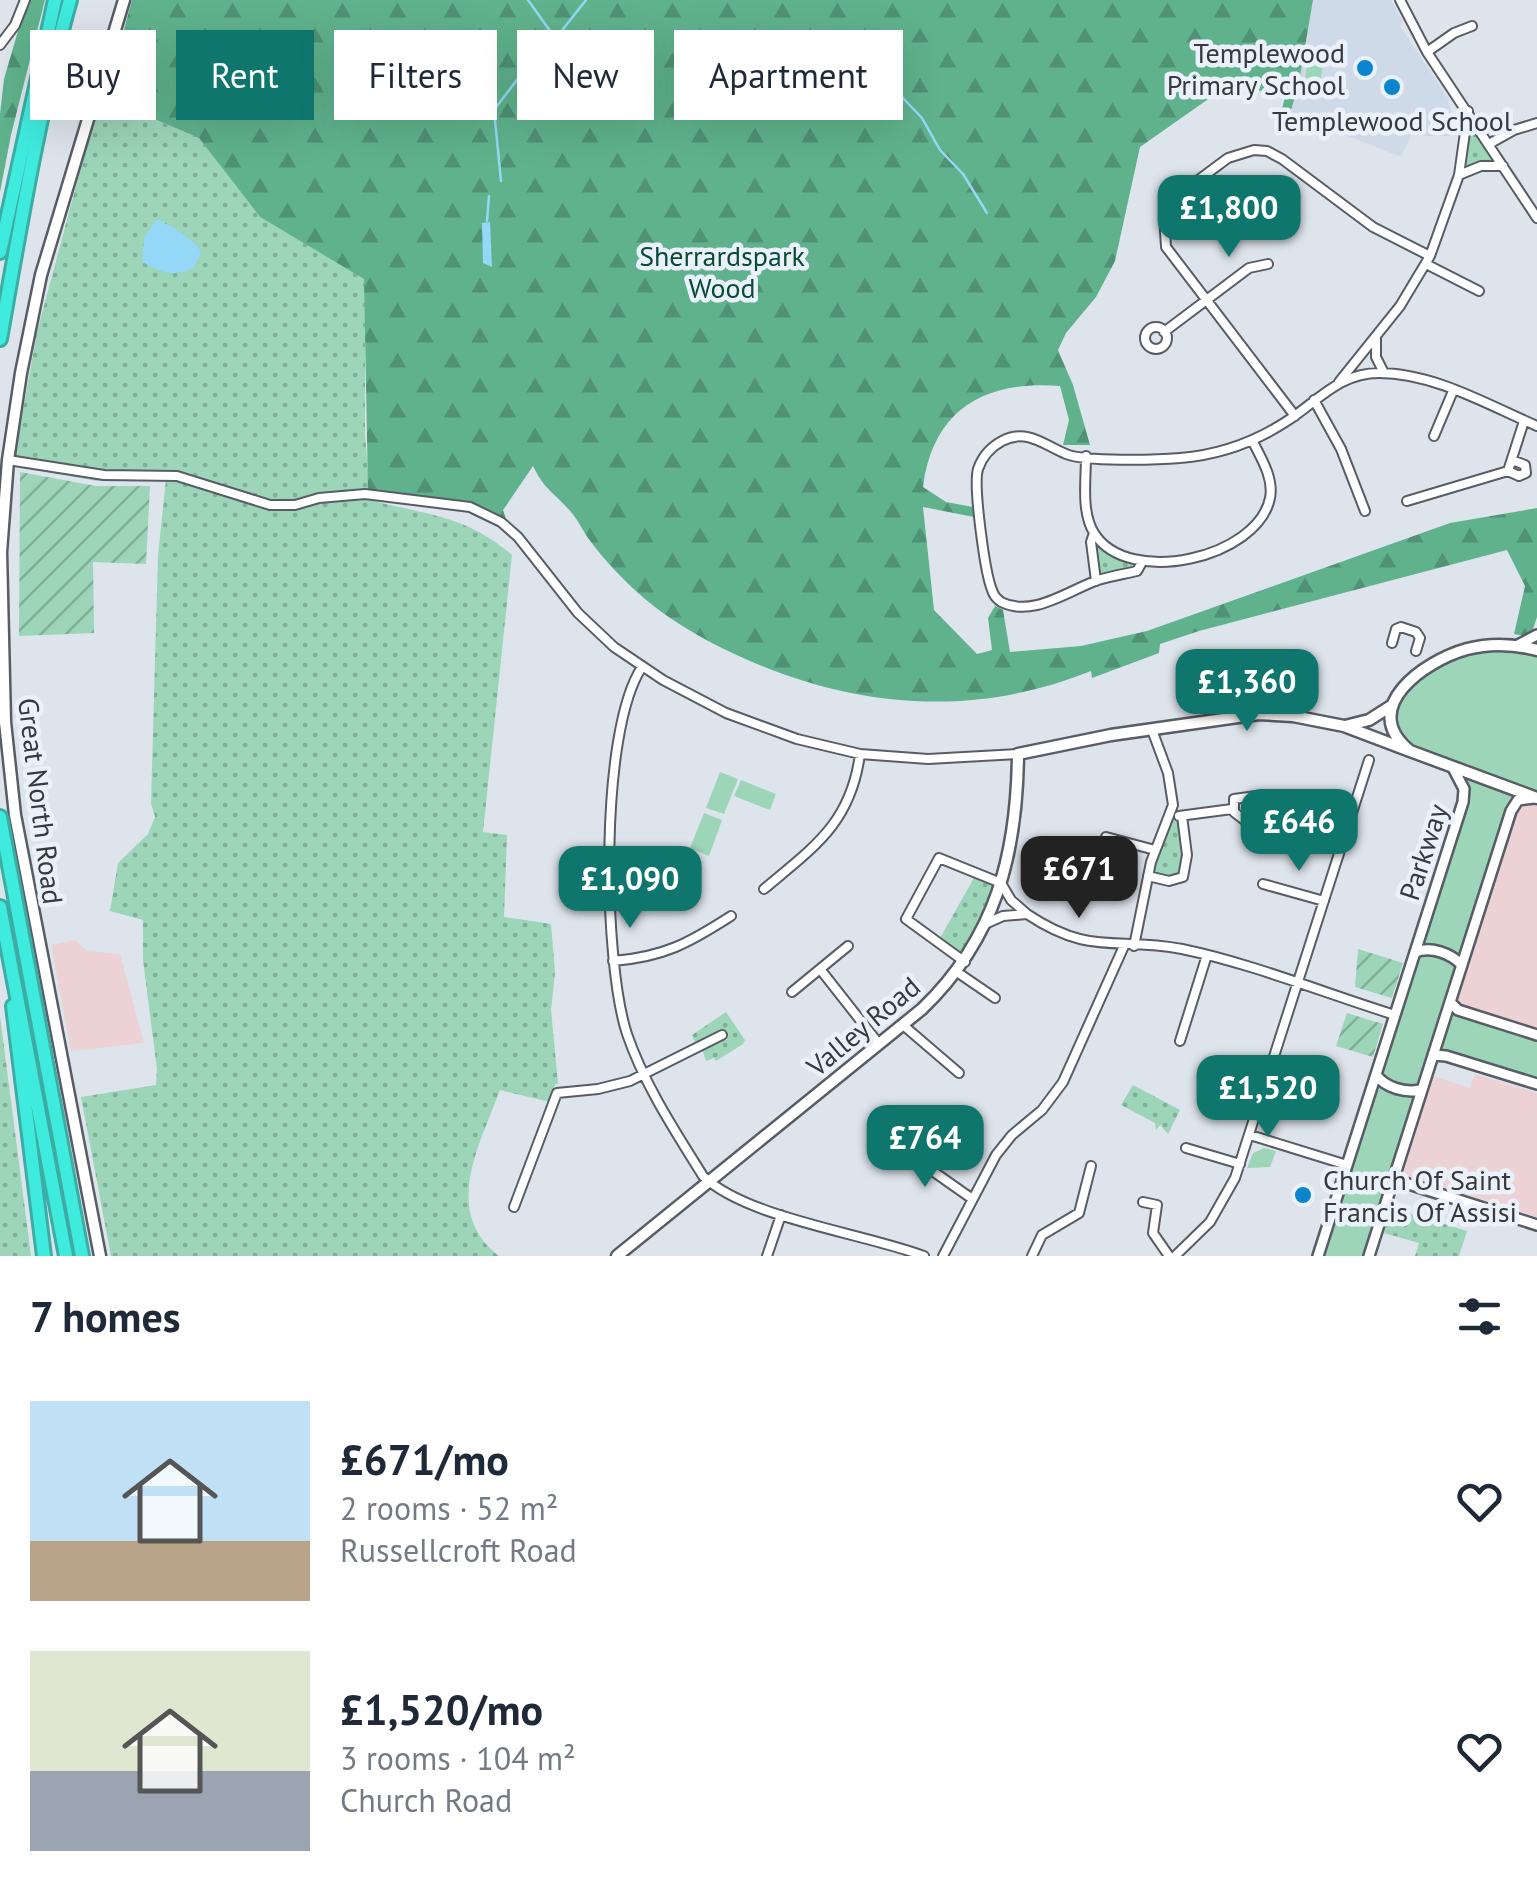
<!DOCTYPE html>
<html lang="en">
<head>
<meta charset="utf-8">
<style>
	body { margin:0; font-family:"PT Sans",sans-serif; background:#f2f2f3; color:#1f2937; height:100vh; display:flex; flex-direction:column; font-size:38px; white-space:nowrap }
	* { box-sizing:border-box; margin:0 }
	p { font-size:32px; color:#747a83 }
	.icon { flex:none; width:55px; height:55px; fill:none; stroke:currentColor; stroke-width:2; stroke-linecap:round; stroke-linejoin:round }
	.map { position:relative; height:1256px; overflow:hidden }
	.drawer { display:flex; flex-direction:column; background:#fff; flex:1 }
	.drawer>* { flex:none }
	.guide { position:absolute; left:30px; top:30px; width:1000px; height:90px; display:flex; gap:20px }
	.price { position:absolute; translate:-50% -85px; padding:0 22px; border-radius:20px; background:#0f766e; color:#fff; font-size:32px; line-height:65px; filter:drop-shadow(0 2px 5px #0008) }
	.price::after { content:''; position:absolute; left:50%; top:60px; width:30px; height:22px; margin-left:-15px; background:inherit; clip-path:polygon(0 0,100% 0,50% 100%) }
	.price.selected { background:#222; color:#fff }
	ul { padding:0; list-style:none }
	li { display:flex; align-items:center; gap:30px; height:250px; padding:0 30px }
	li span { display:grid; place-items:center; flex:none; width:280px; height:200px; border-radius:0px; color:#555 }
	li>.icon { margin-inline-start:auto }
	span .icon { width:120px; height:120px; fill:#fffc; stroke-width:1 }
	li b { font-size:42px }
	h2 { display:flex; justify-content:space-between; align-items:center; height:120px; padding:0 30px; font-size:42px }
	.chip { padding:0 35px; border-radius:0px; background:#fff; box-shadow:0 10px 40px #0002; font-size:35px; line-height:90px }
	.chip.selected { background:#0f766e; color:#fff }
	.map>svg:first-child { display:block }
	.commercial { fill:#ecd2d5 }
	.built { fill:#cfdae9 }
	.grass { fill:url(#grass-dots) }
	.forest { fill:url(#forest-firs) }
	.park { fill:#9cd5b8 }
	.garden { fill:url(#garden-furrows) }
	.water { fill:#95d7f6 }
	.lines { fill:none; stroke-linecap:round; stroke-linejoin:round }
	.stream { stroke:#95d7f6; stroke-width:2.5 }
	.minor-casing { stroke:#585d65; stroke-width:12 }
	.tertiary-casing { stroke:#585d65; stroke-width:14 }
	.secondary-casing { stroke:#585d65; stroke-width:15 }
	.motorway-casing { stroke:#3cada5; stroke-width:18 }
	.minor { stroke:#fff; stroke-width:8 }
	.tertiary { stroke:#fff; stroke-width:9 }
	.secondary { stroke:#fff; stroke-width:10 }
	.motorway { stroke:#3febdd; stroke-width:12 }
	.poi-dot { fill:#0b86ce; stroke:#ebf1fa; stroke-width:4 }
	.labels { text-anchor:middle; dominant-baseline:central; stroke-width:9; stroke-linejoin:round; paint-order:stroke }
	.poi-label { font-size:28px; fill:#373a3d; stroke:#ebf1fa; text-anchor:end }
	.park-label { font-size:28px; fill:#074d34; stroke:#ebf1fa }
	.street-label { font-size:28px; fill:#373a3d; stroke:#ebf1fa }
</style>
</head>
<body>
<div class="map">
<svg width="1537" height="1256" viewBox="0 0 1537 1256">
	<defs>
		<pattern id="grass-dots" width="8" height="8" patternUnits="userSpaceOnUse" patternTransform="scale(2.5)"><rect width="8" height="8" fill="#9cd5b8"/><path d="M2 2h.1M6 6h.1" fill="none" stroke="#80ae97" stroke-width="1.8" stroke-linecap="round"/></pattern>
		<pattern id="forest-firs" width="22" height="20" patternUnits="userSpaceOnUse" patternTransform="scale(2.5)"><rect width="22" height="20" fill="#5fb28c"/><path d="M5 1l3.5 6h-7zM16 11l3.5 6h-7z" fill="#4f9274"/></pattern>
		<pattern id="garden-furrows" width="10" height="10" patternUnits="userSpaceOnUse" patternTransform="scale(2.5)"><rect width="10" height="10" fill="#9cd5b8"/><path d="M-1 1l2-2M0 10L10 0M9 11l2-2" fill="none" stroke="#80ae97"/></pattern>
	</defs>
	<rect width="100%" height="100%" fill="#dee4ec"/>
	<!-- commercial -->
	<path class="commercial" d="M1537 798V1035L1458 1010 1450 1002 1516 802Z
		M76 940 87 951 120 954 144 1043 71 1051 51 945Z
		M1475 1074 1537 1093V1217L1403 1174 1433 1076 1470 1088Z"/>
	<!-- built -->
	<path class="built" d="M1313 0H1391L1403 22 1400 26 1448 98 1456 136H1411L1401 157 1290 113 1298 88Z"/>
	<!-- grass -->
	<path class="grass" d="M100 96 199 138 260 217 365 279V433L370 500C429 516 463 514 512 555L483 832 507 835 504 917 551 924 555 973 551 1010 558 1084H555L550 1102 500 1090C480 1145 441 1211 499 1256H111L81 1097 156 1085 157 1069 143 960V920L110 911 118 863 148 834 155 817 151 803 158 556 166 479 97 481 13 466 37 332Z
		M1472 126 1494 158 1490 163 1469 167 1466 163 1467 128Z
		M1097 539 1136 563 1138 567 1100 576 1094 542Z
		M1172 818 1179 819 1185 844 1184 872 1176 879 1153 873 1152 867Z
		M975 876 994 882 976 927 960 955 939 940Z
		M726 1012 745 1040 743 1044 716 1061 714 1058 706 1061 702 1049 717 1040H727L728 1032 720 1029 716 1035 696 1045 692 1035Z
		M0 1016 31 1256H0Z
		M1133 1085 1180 1110 1168 1134 1160 1125 1156 1130 1155 1123 1121 1105Z
		M1392 1208 1467 1231 1459 1256H1415L1419 1243 1384 1233Z"/>
	<!-- forest -->
	<path class="forest" d="M27 0H45L11 135 0 192V114L4 79Z
		M132 0H1313L1298 88 1290 113 1282 109 1286 93 1224 88 1140 147 1115 261 1096 297 1066 333 1058 350 1073 385 1090 445H1063L1069 420 1060 386C985 380 933 409 923 487L946 502 973 507 974 517 923 507 934 610 977 654 992 650 988 618 995 606 1003 610 1010 652 1081 646 1147 631 1450 523 1537 508V617L1532 632 1524 636 1514 634 1525 586 1507 550 1199 631 1160 644 1159 653 1092 678 1091 671C977 717 861 709 750 661 713 645 676 625 645 599 624 581 604 560 588 538 582 529 578 520 571 512 555 493 545 491 533 466L503 510 507 522 464 502 368 491 364 279 260 217 199 138 100 96 112 74Z"/>
	<!-- park -->
	<path class="park" d="M1309 53 1325 56 1319 87 1304 85Z
		M1492 648 1537 654V794L1414 748 1404 742 1392 719C1403 674 1452 657 1492 648Z
		M720 772 738 779 724 814 706 808Z
		M1462 777 1519 797 1508 807 1460 958 1420 945 1468 792Z
		M741 780 776 794 770 810 734 796Z
		M704 813 722 820 709 856 690 848Z
		M1424 952 1450 959 1456 969 1421 1082 1410 1089 1384 1080 1380 1073 1417 956Z
		M1452 1009 1537 1038V1082L1437 1052Z
		M1377 1082 1417 1095 1366 1256H1321Z
		M1264 1148 1276 1151 1270 1167 1247 1168 1253 1153Z"/>
	<!-- garden -->
	<path class="garden" d="M20 472 96 486H150L146 564 93 562 94 633 19 636Z
		M1358 949 1403 963 1392 998 1355 987Z
		M1347 1013 1383 1024 1373 1057 1336 1046Z"/>
	<!-- water -->
	<path class="water" d="M157 219 176 229 198 246 201 254 193 268C173 278 161 272 142 262L144 238Z
		M490 222 492 267 483 263 482 223Z"/>
	<g class="lines">
		<!-- stream -->
		<path class="stream" d="M528 0 553 35
			M545 52 586 0
			M846 60 853 78
			M881 92 901 96 922 118 940 150 963 174 987 213
			M501 181 494 110 526 68 536 64
			M487 221 489 196"/>
		<defs>
			<path id="minor" d="M1400 0 1427 52 1537 218
				M0 45 15 25 25 0
				M1427 52 1454 33 1472 26
				M1489 144 1514 130 1537 123
				M1459 175 1481 166H1503
				M1426 264 1479 291
				M1145 338a11 11 0 1 1 22 0a11 11 0 1 1-22 0Z
				M1164 332 1249 268 1268 264
				M1376 338V357L1384 373
				M1339 382 1400 306 1430 256 1459 175 1468 111
				M1314 400 1341 449 1365 511
				M1295 416 1166 247 1164 215 1170 201 1228 158 1254 150 1267 151 1282 159 1373 227 1430 256
				M1434 436 1453 391
				M1086 456C1086 480 1081 512 1094 533 1128 588 1258 558 1270 498 1274 478 1261 458 1252 440
				M8 460 104 475 177 476 270 505H295L319 498 365 494 470 507 501 522 518 537 578 613 614 647 663 680 726 713 797 739 860 754 928 759 1018 754
				M1508 471 1519 476 1526 473 1525 465 1512 460
				M1407 501 1508 471 1524 421
				M1094 533 1091 542 1096 581
				M1142 562 1137 571C1124 574 1111 576 1098 580 1069 590 1033 618 1001 602 996 598 994 596 992 590 985 573 973 486 978 469 982 457 991 447 1002 441 1027 428 1044 445 1066 454 1085 462 1157 460 1180 458 1217 455 1255 442 1287 421 1318 401 1339 373 1379 373 1434 373 1488 405 1537 426
				M1392 643 1396 629 1401 627 1416 632 1420 638 1416 651
				M642 667C599 731 603 961 627 1034 644 1084 675 1131 703 1176 746 1218 863 1233 924 1256
				M1256 796 1266 801V814L1243 819 1234 812V799Z
				M1179 816 1232 809
				M1106 837 1155 850
				M1148 876 1169 881 1183 877 1187 855 1182 816
				M1263 884 1324 901
				M764 889C814 847 851 823 860 754
				M1027 914C1091 957 1117 936 1182 949 1254 964 1324 993 1395 1015
				M1134 946 1151 862 1173 805 1168 773 1152 730
				M613 961C664 957 689 943 731 916
				M965 962 906 919 939 858 1001 883 1011 900 1027 914 1003 916 985 924
				M820 969 879 1044
				M957 972 995 998
				M792 992 848 946
				M903 1025 959 1073
				M1180 1041 1207 955
				M1250 1135 1347 1165
				M906 1141 934 1172 971 1198
				M1186 1148 1240 1164
				M1143 1202 1157 1205 1153 1233 1169 1256
				M514 1207 557 1093 598 1089 630 1081 722 1035
				M767 1256 781 1215
				M943 1256 996 1155 1012 1135 1042 1110 1063 1082 1124 946
				M1032 1256 1042 1235 1079 1213 1091 1166
				M1175 1256 1210 1222 1235 1178 1369 760"/>
			<path id="tertiary" d="M1518 645 1537 635
				M1415 952C1431 946 1450 953 1462 965
				M1450 1002 1458 1010 1537 1035
				M1433 1055 1446 1056 1537 1084
				M1376 1075C1386 1088 1405 1093 1421 1090
				M1393 1179 1537 1225
				M1318 1256 1463 802 1464 789 1453 768
				M1369 1256 1511 811 1518 800 1534 798"/>
			<path id="secondary" d="M1537 650C1514 644 1490 643 1467 649 1424 661 1357 708 1410 751L1537 798
				M1345 726 1369 720 1391 706
				M100 1256 15 815 5 722 1 552 8 460 21 373 41 275 124 0
				M617 1256 922 1009C996 938 1017 854 1018 754L1111 735 1259 714 1293 716 1344 726 1410 751"/>
			<path id="motorway" d="M0 252 55 0
				M0 339C20 226 39 111 70 0
				M0 817 82 1256
				M0 907 66 1256
				M13 1006 44 1256"/>
		</defs>
		<!-- minor casing -->
		<use href="#minor" class="minor-casing"/>
		<!-- tertiary casing -->
		<use href="#tertiary" class="tertiary-casing"/>
		<!-- secondary casing -->
		<use href="#secondary" class="secondary-casing"/>
		<!-- motorway casing -->
		<use href="#motorway" class="motorway-casing"/>
		<!-- minor -->
		<use href="#minor" class="minor"/>
		<!-- tertiary -->
		<use href="#tertiary" class="tertiary"/>
		<!-- secondary -->
		<use href="#secondary" class="secondary"/>
		<!-- motorway -->
		<use href="#motorway" class="motorway"/>
	</g>
	<!-- markers -->
	<g class="poi-dot">
		<circle cx="1365" cy="68" r="10"/>
		<circle cx="1392" cy="87" r="10"/>
		<circle cx="1303" cy="1195" r="10"/>
	</g>
	<g class="labels">
		<!-- poi labels -->
		<g class="poi-label">
			<text x="1345" y="52">Templewood<tspan x="1345" dy="32">Primary School</tspan></text>
			<text x="1392" y="120" text-anchor="middle">Templewood School</text>
			<text x="1323" y="1179" text-anchor="start">Church Of Saint<tspan x="1323" dy="32">Francis Of Assisi</tspan></text>
		</g>
		<!-- park labels -->
		<g class="park-label">
			<text x="722" y="255">Sherrardspark<tspan x="722" dy="32">Wood</tspan></text>
		</g>
		<!-- street labels -->
		<g class="street-label">
			<text transform="translate(41 801) rotate(83)">Great North Road</text>
			<text transform="translate(1423 852) rotate(-72)">Parkway</text>
			<text transform="translate(863 1026) rotate(-40)">Valley Road</text>
		</g>
	</g>
</svg>
<b class="price" style="left:1229px;top:260px">£1,800</b>
<b class="price" style="left:1247px;top:734px">£1,360</b>
<b class="price" style="left:1299px;top:874px">£646</b>
<b class="price selected" style="left:1079px;top:921px">£671</b>
<b class="price" style="left:630px;top:931px">£1,090</b>
<b class="price" style="left:1268px;top:1140px">£1,520</b>
<b class="price" style="left:925px;top:1190px">£764</b>
<div class="guide">
<a class="chip">Buy</a>
<a class="chip selected">Rent</a>
<a class="chip">Filters</a>
<a class="chip">New</a>
<a class="chip">Apartment</a>
</div>
</div>
<section class="drawer">
<h2>7 homes<svg class="icon" aria-label="filters" viewBox="0 0 24 24"><path d="M4 7h16M4 17h16"/><circle cx="9" cy="7" r="2"/><circle cx="15" cy="17" r="2"/></svg></h2>
<ul>
<li><span style="background:linear-gradient(#bfe0f5 70%,#b9a48a 0)"><svg class="icon" aria-label="home" viewBox="0 0 24 24"><path d="M3 11l9-7 9 7M6 9v11h12V9"/></svg></span><div><b>£671/mo</b><p>2 rooms · 52 m²</p><p>Russellcroft Road</p></div><svg class="icon" aria-label="heart" viewBox="0 0 24 24"><path d="M12 20l-8-8c-3-5 5-10 8-4 3-6 11-1 8 4z"/></svg></li>
<li><span style="background:linear-gradient(#dfe7d0 60%,#9aa5b1 0)"><svg class="icon" aria-label="home" viewBox="0 0 24 24"><path d="M3 11l9-7 9 7M6 9v11h12V9"/></svg></span><div><b>£1,520/mo</b><p>3 rooms · 104 m²</p><p>Church Road</p></div><svg class="icon" aria-label="heart" viewBox="0 0 24 24"><path d="M12 20l-8-8c-3-5 5-10 8-4 3-6 11-1 8 4z"/></svg></li>
</ul>
</section>
</body>
</html>
